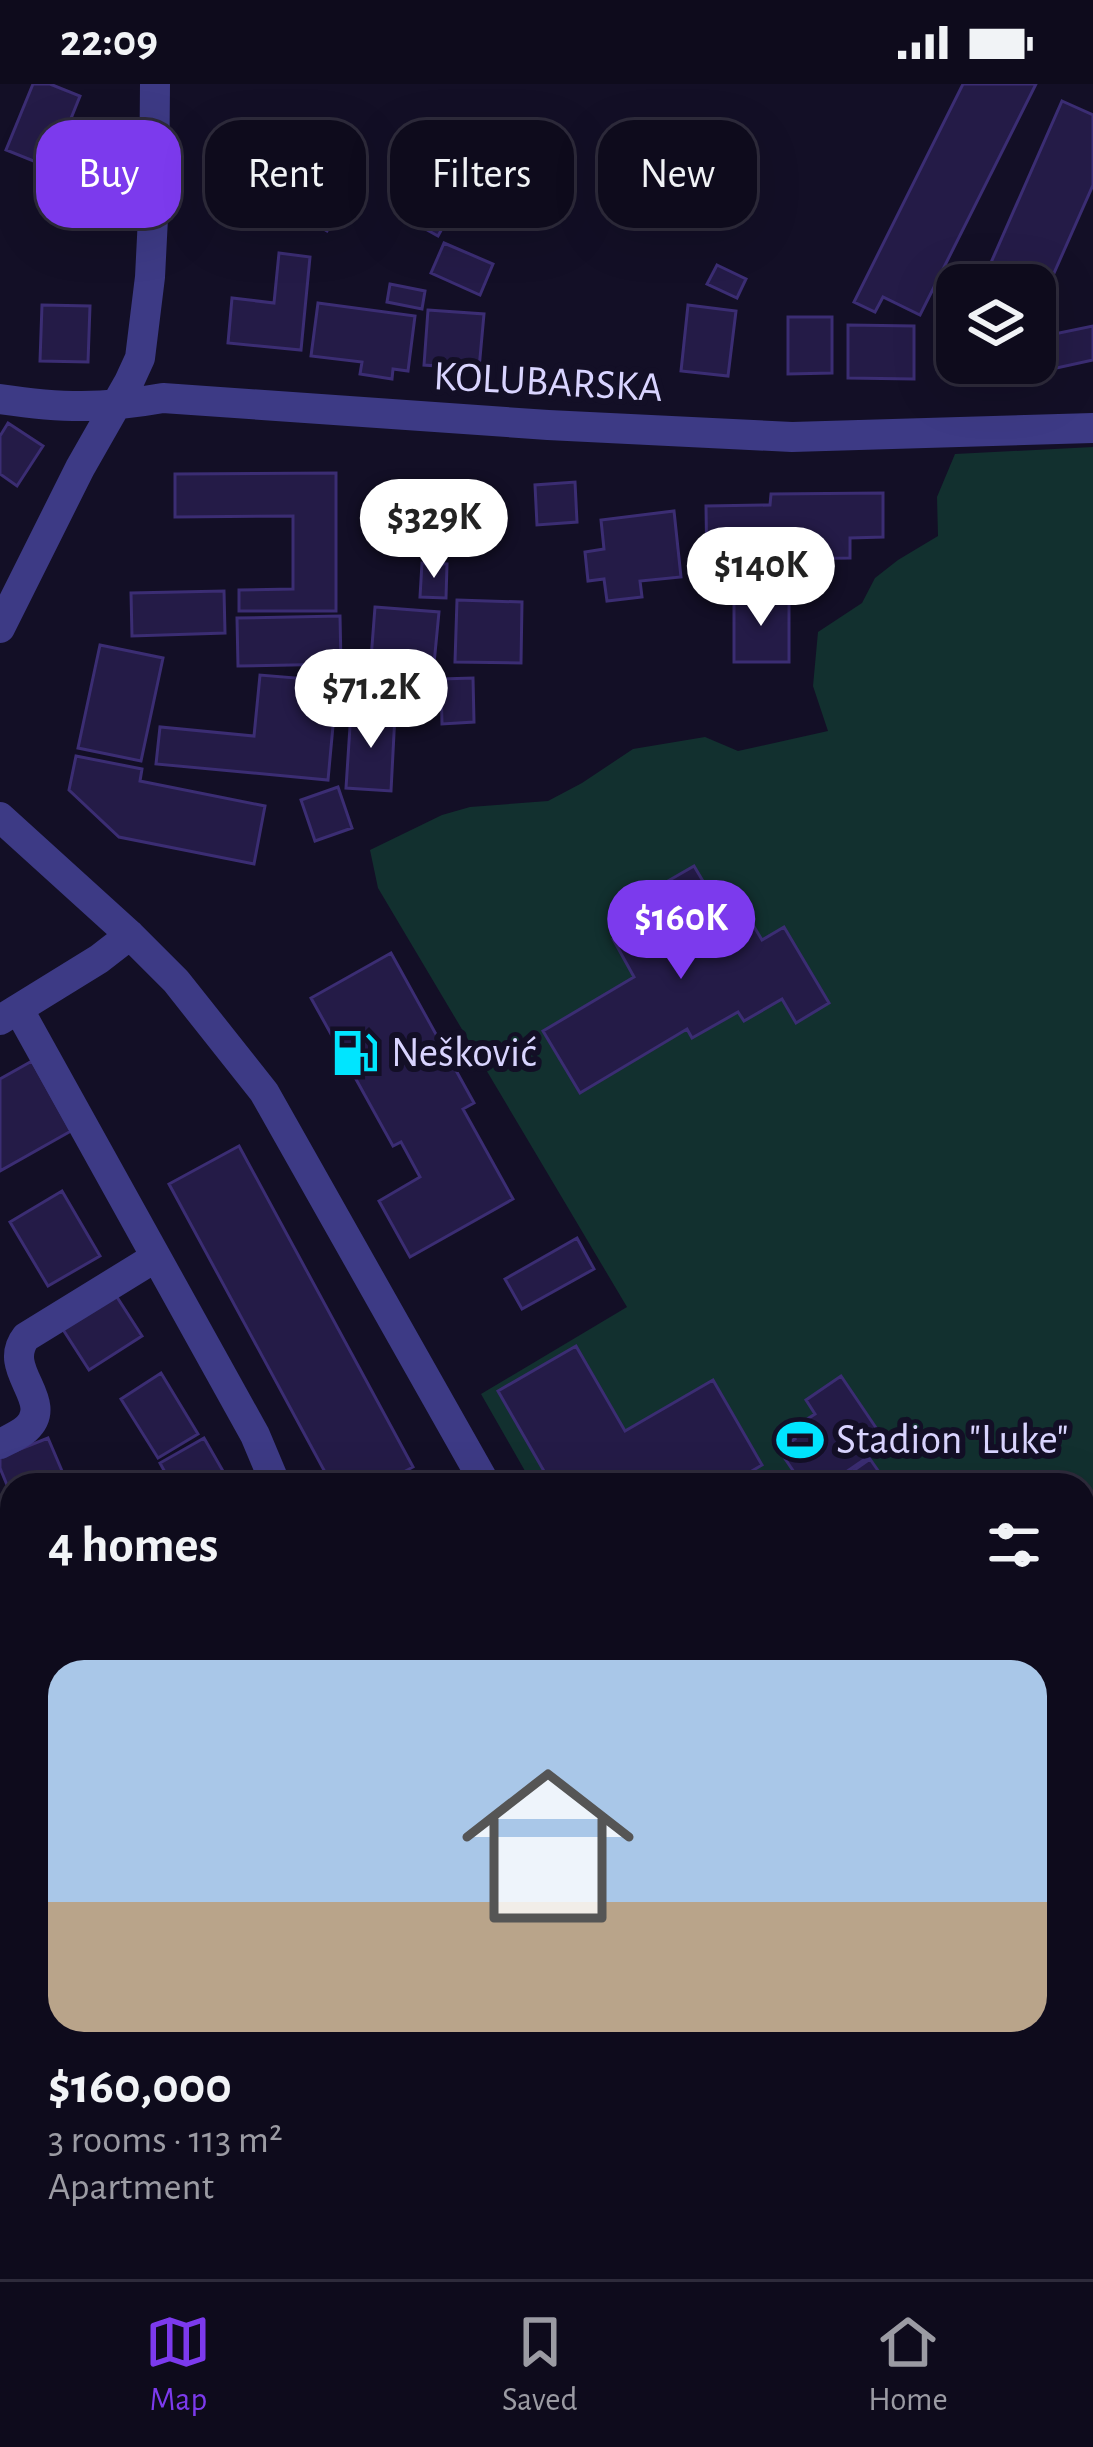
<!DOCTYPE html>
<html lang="en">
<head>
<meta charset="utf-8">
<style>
	body { margin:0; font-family:"Alegreya Sans",sans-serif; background:#171425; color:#f1f3f6; height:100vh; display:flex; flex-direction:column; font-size:45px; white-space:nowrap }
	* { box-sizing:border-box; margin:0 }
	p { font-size:39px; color:#9b9ba3 }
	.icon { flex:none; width:66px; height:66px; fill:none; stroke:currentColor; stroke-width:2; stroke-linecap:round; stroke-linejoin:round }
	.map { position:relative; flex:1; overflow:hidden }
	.drawer { position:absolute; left:0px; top:1389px; width:1095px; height:807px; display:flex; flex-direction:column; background:#0e0b1c; border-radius:36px 36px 0 0; box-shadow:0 12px 48px #0002,0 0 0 3px #2e2b3b }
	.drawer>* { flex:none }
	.banner { position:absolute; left:36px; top:36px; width:1023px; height:108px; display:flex; gap:24px }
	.controls { position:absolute; left:936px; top:180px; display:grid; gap:24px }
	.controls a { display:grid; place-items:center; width:120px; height:120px; border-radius:24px; background:#0e0b1c; box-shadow:0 12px 48px #0002,0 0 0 3px #2e2b3b; font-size:60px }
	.price { position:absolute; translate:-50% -102px; padding:0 27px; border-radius:42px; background:#fff; color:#222; font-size:39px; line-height:78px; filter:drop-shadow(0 3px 6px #0008) }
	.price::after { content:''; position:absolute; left:50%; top:72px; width:36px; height:27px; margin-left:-18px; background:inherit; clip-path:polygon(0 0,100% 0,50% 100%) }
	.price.on { background:#7c3aed; color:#fff }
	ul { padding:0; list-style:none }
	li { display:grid; align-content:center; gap:24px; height:636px; padding:0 48px }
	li+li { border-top:3px solid #2e2b3b }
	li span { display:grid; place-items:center; height:372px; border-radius:36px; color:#555 }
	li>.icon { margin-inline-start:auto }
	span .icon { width:216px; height:216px; fill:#fffc; stroke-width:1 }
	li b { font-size:51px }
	h2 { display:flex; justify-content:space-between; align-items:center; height:144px; padding:0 48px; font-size:51px }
	.chip { padding:0 42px; border-radius:36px; background:#0e0b1c; box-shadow:0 12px 48px #0002,0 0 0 3px #2e2b3b; font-size:42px; line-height:108px }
	.chip.on { background:#7c3aed; color:#fff }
	.status { display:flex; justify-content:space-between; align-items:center; height:84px; padding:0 60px; background:#0e0b1c; direction:ltr }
	.status svg { height:33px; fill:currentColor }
	.dock { display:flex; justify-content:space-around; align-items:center; height:168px; border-top:3px solid #2e2b3b; background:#0e0b1c; font-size:33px; color:#9b9ba3 }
	.dock a { display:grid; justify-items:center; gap:6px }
	.dock .on { color:#7c3aed }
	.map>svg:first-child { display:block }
	.green { fill:#12302f }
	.building { fill:#241b47; stroke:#3b2d73; stroke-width:3 }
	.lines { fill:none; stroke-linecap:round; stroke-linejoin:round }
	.minor { stroke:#3d3a85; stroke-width:30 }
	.labels { text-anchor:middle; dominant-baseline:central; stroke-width:12; stroke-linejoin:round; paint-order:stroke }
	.street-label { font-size:42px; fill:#d9d4ff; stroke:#130f26 }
	.poi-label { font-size:42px; fill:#d9d4ff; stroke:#130f26; text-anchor:start }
</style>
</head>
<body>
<div class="status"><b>22:09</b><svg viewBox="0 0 49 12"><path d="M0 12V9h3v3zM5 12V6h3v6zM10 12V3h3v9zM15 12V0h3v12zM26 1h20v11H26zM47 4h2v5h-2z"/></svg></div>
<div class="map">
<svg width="1093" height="2195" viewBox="0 0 1093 2195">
	<rect width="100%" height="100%" fill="#130f26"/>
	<!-- green -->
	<path class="green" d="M1093 363V1757L1083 1743V1401H533L481 1310 627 1223 378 804 370 766 442 731 470 723 548 717 582 699 633 665 705 653 738 667 828 647 813 602 818 548 862 519 875 494 898 476 938 452 937 413 955 370Z"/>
	<!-- building -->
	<path class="building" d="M33 0H50L80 12 51 84 6 66Z
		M963 0H1036L920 231 883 213 875 228 854 218Z
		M1062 17 1093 31V101L1039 223 1035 222V201L982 199Z
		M317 65 361 91 327 147 283 121Z
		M419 103 454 123 438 152 402 132Z
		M444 159 493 180 480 211 431 189Z
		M279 169 310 173 301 266 228 259 232 214 274 219Z
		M717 181 746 195 737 214 707 200Z
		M390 200 425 207 422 225 387 218Z
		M318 219 415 232 408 287 393 285 392 295 360 290 362 278 311 272Z
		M42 221 90 222 88 278 40 277Z
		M688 221 736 227 728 292 681 287Z
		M428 226 484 230 479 285 424 281Z
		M788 233H832V289L788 290Z
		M848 241 914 242V295L848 294Z
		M1093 242V276L1034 289 1032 279H1035V254Z
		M8 339 43 362 17 402 0 390V352Z
		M336 389V527H239V506L293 505V432L175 433V390Z
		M575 398 577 438 537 441 535 401Z
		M883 409V453L850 454V474L771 475V488L707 489 706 422 770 421 771 410Z
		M674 427 681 493 640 497 642 513 607 517 604 495 588 497 585 468 604 465 601 436Z
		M422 479 447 480 446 514 420 513Z
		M224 507 225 549 132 552 131 509Z
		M734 511 789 512V578H734Z
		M457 516 522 518 521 579 455 578Z
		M375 523 439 528 434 580 371 575Z
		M340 532 341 580 238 582 237 534Z
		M100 561 163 574 141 677 78 664Z
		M308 585 338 588 328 696 156 680 160 643 254 652 260 591 307 595Z
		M473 594 474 638 442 640 441 595Z
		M351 627 395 630 391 707 346 704Z
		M76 672 142 685 140 697 265 722 254 780 119 753 69 706Z
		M338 703 352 744 315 757 301 716Z
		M694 782 735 851 753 841 762 856 784 843 829 919 796 939 782 915 744 937 738 928 692 954 687 945 580 1009 543 947 634 893 613 855 620 850 614 839 665 808 661 801Z
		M391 869 474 1019 463 1025 513 1115 410 1173 379 1117 420 1093 401 1058 393 1062 311 914Z
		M32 977 71 1047 0 1087V995Z
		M239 1062 413 1383 379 1401H332L169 1100Z
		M62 1107 100 1172 48 1202 10 1138Z
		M577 1154 594 1185 522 1225 505 1195Z
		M115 1210 142 1252 89 1286 62 1244Z
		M576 1262 625 1347 713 1296 762 1381 728 1401H552L498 1307Z
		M161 1289 198 1350 158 1374 121 1315Z
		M841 1292 887 1360 827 1401H803L779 1366 795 1355 789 1347 815 1330 806 1316Z
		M48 1354 68 1401H12V1413L0 1384V1373Z
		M204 1354 231 1401H172L160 1379Z
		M870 1375 888 1401H833Z
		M12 1631V1706L0 1711V1637Z
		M12 1739V1814L0 1820V1744Z
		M12 1895V1987L0 1993V1901Z
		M12 2094V2119L1 2100Z
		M0 2131 12 2154V2184H28L33 2195H0Z
		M1083 2165 1093 2183V2195H1028L1021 2184H1083Z
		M118 2184H142V2186L124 2195Z
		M202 2184H302L280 2195H208Z
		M347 2184H412L411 2194 341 2195Z
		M528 2184H544L549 2195H505Z
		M745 2184H837L843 2195H752Z"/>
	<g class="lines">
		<!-- minor -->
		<path class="minor" d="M0 315C61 324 102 325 163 314L548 341 792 353 1093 344
			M0 544 80 384 129 298 140 274 150 193 154 114 155 0
			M0 733 130 851 176 897 264 1008 486 1401
			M19 926 255 1351 276 1401
			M0 936 99 875 130 851
			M0 1360C8 1356 19 1351 26 1345 57 1317 0 1286 26 1253L156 1173
			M0 1861 12 1855
			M0 2063 12 2057
			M913 2184 919 2195"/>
	</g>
	<!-- icons -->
	<defs>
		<symbol id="fuel-bare" viewBox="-9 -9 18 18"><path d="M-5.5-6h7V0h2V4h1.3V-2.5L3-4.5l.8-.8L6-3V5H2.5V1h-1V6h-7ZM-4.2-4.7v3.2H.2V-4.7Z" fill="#00e5ff" stroke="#130f26" stroke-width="2.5" paint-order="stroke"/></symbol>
		<symbol id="stadium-bare" viewBox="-9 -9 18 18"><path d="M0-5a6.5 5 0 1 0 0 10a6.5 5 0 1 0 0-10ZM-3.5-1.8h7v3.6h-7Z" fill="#00e5ff" stroke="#130f26" stroke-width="2.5" paint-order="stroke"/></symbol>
	</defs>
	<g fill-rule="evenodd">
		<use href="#fuel-bare" x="322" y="936" width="66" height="66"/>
		<use href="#stadium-bare" x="767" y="1323" width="66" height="66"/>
	</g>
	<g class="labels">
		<!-- street labels -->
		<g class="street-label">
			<text transform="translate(548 298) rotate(3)">KOLUBARSKA</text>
		</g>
		<!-- poi labels -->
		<g class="poi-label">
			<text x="391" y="969">Nešković</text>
			<text x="836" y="1356">Stadion "Luke"</text>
		</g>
	</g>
</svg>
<div class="controls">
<a><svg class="icon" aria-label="layers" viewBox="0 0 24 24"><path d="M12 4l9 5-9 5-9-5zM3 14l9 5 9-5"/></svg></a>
</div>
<b class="price" style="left:434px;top:497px">$329K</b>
<b class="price" style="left:761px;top:545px">$140K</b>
<b class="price" style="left:371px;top:667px">$71.2K</b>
<b class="price on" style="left:681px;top:898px">$160K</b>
<div class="banner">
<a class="chip on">Buy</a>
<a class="chip">Rent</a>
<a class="chip">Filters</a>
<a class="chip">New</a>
</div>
<section class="drawer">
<h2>4 homes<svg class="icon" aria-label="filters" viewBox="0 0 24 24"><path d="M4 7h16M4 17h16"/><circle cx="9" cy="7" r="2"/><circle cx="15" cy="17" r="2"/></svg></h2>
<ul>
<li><span style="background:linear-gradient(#a9c7e8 65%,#b9a48a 0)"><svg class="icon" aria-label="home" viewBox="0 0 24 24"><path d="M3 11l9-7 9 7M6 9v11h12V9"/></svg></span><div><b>$160,000</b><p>3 rooms · 113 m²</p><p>Apartment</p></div></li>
</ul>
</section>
</div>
<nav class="dock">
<a class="on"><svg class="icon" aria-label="map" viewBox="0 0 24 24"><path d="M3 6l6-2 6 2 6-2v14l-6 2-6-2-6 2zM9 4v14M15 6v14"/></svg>Map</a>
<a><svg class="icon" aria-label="saved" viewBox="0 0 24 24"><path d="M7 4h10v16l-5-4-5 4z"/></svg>Saved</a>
<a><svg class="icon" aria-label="home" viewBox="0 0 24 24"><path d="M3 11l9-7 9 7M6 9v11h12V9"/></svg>Home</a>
</nav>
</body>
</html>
